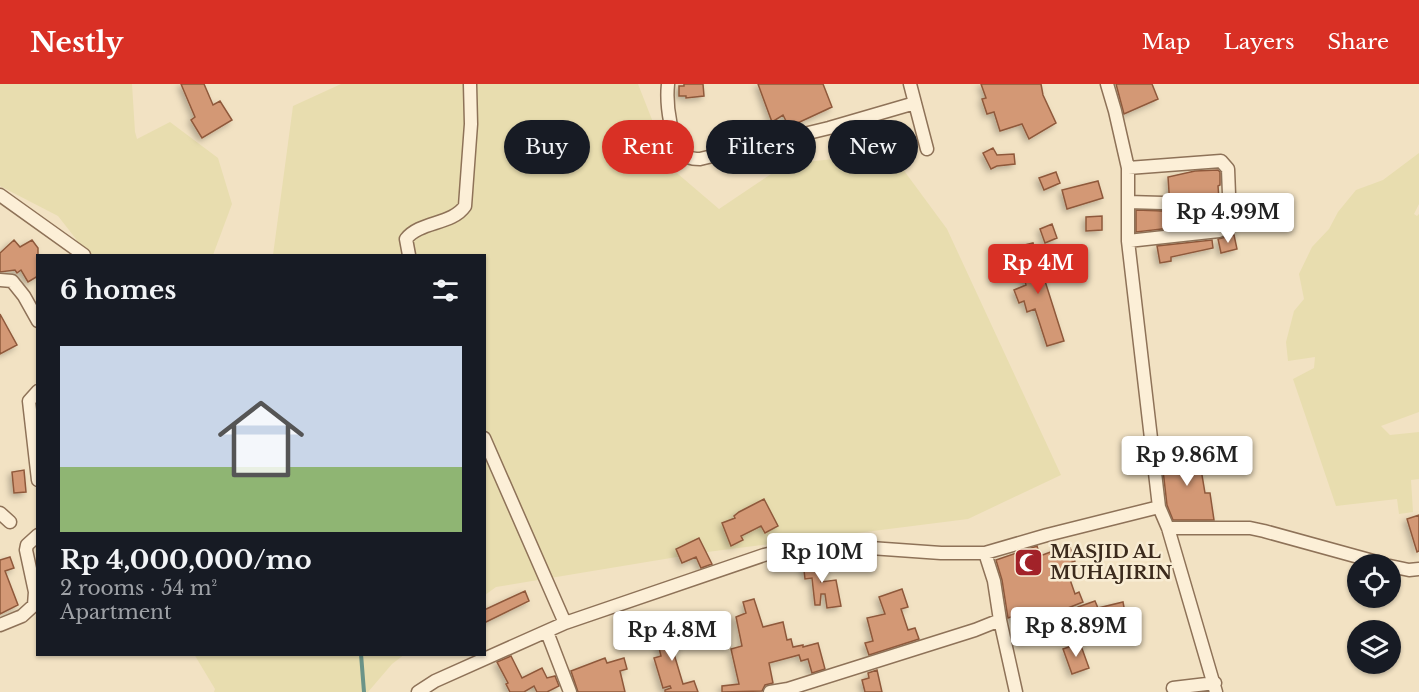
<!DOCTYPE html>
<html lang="en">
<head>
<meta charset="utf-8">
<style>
	body { margin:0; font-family:"Libre Baskerville",serif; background:#20242c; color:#f1f3f6; height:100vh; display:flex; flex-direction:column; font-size:22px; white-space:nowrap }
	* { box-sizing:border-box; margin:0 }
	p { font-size:20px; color:#9ea1a6 }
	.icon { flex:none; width:33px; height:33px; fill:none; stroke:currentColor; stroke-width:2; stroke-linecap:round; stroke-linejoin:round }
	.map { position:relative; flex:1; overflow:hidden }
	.details { position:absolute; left:36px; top:170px; width:450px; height:402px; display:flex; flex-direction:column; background:#171b24; border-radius:0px; box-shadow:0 2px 4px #0004 }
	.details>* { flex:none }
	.hud { position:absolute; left:504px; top:36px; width:570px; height:54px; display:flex; gap:12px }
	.tools { position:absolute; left:1347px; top:470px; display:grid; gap:12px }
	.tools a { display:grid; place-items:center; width:54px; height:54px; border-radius:50%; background:#171b24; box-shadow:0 2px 4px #0004; font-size:30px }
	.price { position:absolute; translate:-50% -51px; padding:0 14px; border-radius:6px; background:#fff; color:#222; font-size:20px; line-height:39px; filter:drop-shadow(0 2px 3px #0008) }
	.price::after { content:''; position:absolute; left:50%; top:36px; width:18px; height:14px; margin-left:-9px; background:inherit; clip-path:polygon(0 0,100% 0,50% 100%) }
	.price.current { background:#d93025; color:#fff }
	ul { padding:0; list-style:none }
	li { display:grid; align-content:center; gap:12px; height:318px; padding:0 24px }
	li span { display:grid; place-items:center; height:186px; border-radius:0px; color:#555 }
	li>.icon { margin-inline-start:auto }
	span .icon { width:108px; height:108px; fill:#fffc; stroke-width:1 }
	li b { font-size:26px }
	h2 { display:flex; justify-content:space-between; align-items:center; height:72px; padding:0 24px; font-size:26px }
	.pill { padding:0 21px; border-radius:27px; background:#171b24; box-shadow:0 2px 4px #0004; font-size:21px; line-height:54px }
	.pill.current { background:#d93025; color:#fff }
	header { display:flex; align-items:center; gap:36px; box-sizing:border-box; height:84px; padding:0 30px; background:#d93025; color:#fff }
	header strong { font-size:28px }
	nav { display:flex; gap:33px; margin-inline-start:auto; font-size:21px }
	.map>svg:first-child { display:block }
	.farmland { fill:#e8ddaf }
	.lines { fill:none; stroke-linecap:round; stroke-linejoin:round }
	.stream { stroke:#6b9488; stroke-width:4 }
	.building { fill:#d39875; stroke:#8f593b; stroke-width:1.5; filter:url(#shadow) }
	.minor-casing { stroke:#8e7258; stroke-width:15 }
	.minor { stroke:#fcefd7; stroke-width:12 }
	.labels { text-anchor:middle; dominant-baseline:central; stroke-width:5; stroke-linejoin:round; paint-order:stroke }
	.poi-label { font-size:18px; font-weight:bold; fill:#3c2b1d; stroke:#f8ecd3; text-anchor:start }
</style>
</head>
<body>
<header>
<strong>Nestly</strong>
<nav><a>Map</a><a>Layers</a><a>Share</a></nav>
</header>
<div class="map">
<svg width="1419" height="608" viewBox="0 0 1419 608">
	<defs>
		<filter id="shadow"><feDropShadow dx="-3" dy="3" stdDeviation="3" flood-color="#0004"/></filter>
	</defs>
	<rect width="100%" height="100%" fill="#f2e2c3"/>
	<!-- farmland -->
	<path class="farmland" d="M0 0H132L135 48 137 55 170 38 218 74 232 120 213 171H84L76 155 58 132 0 102Z
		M341 0H638L671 84 719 125 786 80 891 69 947 145 1061 391 968 435 707 468 496 503 485 511 484 171H273L293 22Z
		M1419 69V120L1414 130 1417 132 1419 130V328L1381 342 1390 351 1419 348V395L1411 396 1413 428 1399 430 1397 415 1336 422 1293 295 1314 284 1315 273 1288 277 1286 258 1294 227 1304 215 1299 190 1312 163 1329 145 1338 128 1356 106 1383 96Z
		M194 570H405L392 580 368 608H214L215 605Z"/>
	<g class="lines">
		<!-- stream -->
		<path class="stream" d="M361 570 364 608"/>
	</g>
	<!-- building -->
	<path class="building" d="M181 0H204L213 21 220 17 232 36 202 54 191 36 195 33Z
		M684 0H703L704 12 686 14V12H679V2H684Z
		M758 0H823L832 23 789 43 783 31 772 38Z
		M981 0H1041L1043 11 1056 39 1029 55 1022 40 1000 47 994 28 987 30 982 15 986 14Z
		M1116 0H1152L1158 15 1124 30Z
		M993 64 997 71 1014 70 1015 80 997 82 991 85 983 69Z
		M1218 86 1220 88V101L1218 102 1220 128 1202 131 1205 140 1136 148V126L1163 127 1170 123 1168 93 1195 87Z
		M1056 88 1060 99 1044 106 1039 94Z
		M1098 97 1103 114 1067 125 1062 106Z
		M1102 132V146L1086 147V133Z
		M1052 140 1057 154 1045 159 1040 145Z
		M1234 151 1237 165 1221 169 1218 155Z
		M14 156 20 163 32 156 38 164V192L28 198 21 186 17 189 15 186 0 188V169Z
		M1212 156 1213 164 1171 173V177L1160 179 1157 162Z
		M1033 159 1043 197H1045L1064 257 1047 262 1035 225 1027 228 1024 217 1019 219 1014 206 1026 201 1016 163Z
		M0 230 17 261 0 270Z
		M1197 361 1205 409H1210L1214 436H1173L1167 421 1163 386H1172L1170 368 1183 366 1182 362Z
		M24 386 26 408 14 409 12 388Z
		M764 415 778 442 765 449 761 442 741 452 743 456 731 462 722 439 735 434 734 432 739 428Z
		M1419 431V467L1417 468 1407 435Z
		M699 454 712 480 701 484 696 473 682 479 676 465Z
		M1069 461 1075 477 1065 481 1075 510 1079 508 1083 518 1053 530 1058 547 1020 557 1014 532 1008 534 1002 496 996 476 1037 462 1040 472Z
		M10 473 14 484 5 487 18 521 0 530V476Z
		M811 475 822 476 821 498 836 496 841 522 827 524 825 510H821L820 521H815L812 494 805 495 803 478 811 477Z
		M902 505 908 523 901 525 908 546 915 544 919 555 869 571 865 559 873 557 867 534 885 530 879 513Z
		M525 507 529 517 484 539V526Z
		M754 515 763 543 783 538 787 556 791 555 793 563 803 561V563L818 559 825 585 812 589 808 575 801 577 799 571 769 579 773 599 765 601 762 607 722 608V602L739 600 731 565 742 562 736 533 746 529 743 518Z
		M1095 517 1098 524 1123 518 1127 539 1093 546 1089 532 1082 534 1078 523Z
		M678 534 685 557 671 560 683 600 694 597 698 608H665V606L671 604 670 602 663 604 654 574 661 572 658 560 669 558 666 538Z
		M1080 559 1089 584 1072 590 1063 565Z
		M511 572 522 594 542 584 547 594 555 592 559 602 547 608H537L534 602 524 608H510L506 600 508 599 497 578Z
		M605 574 607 579 624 574 627 585 620 587 625 608H578L571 587Z
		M877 586 882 608H865L862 596 869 594 868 589Z"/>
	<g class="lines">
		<defs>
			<path id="minor" d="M668 0C666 19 670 60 687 72 691 75 695 75 700 75L829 44 915 19
				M910 0 927 65
				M1107 0 1115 27 1128 84V157L1159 423 1168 444 1216 608
				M0 111 84 171
				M1128 118 1163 119
				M1128 157 1219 147 1227 143 1230 136 1228 85 1221 77 1128 84
				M409 171 406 155C420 137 452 141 465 122L471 40 470 0
				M0 196 12 197 24 212 38 237
				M38 307 29 317 38 396
				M484 354 565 539
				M0 429 10 438
				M1168 444H1250L1264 447 1384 480
				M1390 482 1409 486 1419 485
				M1000 536 1016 608
				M0 541 22 532 34 521 35 508 26 466 27 461 38 451
				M547 548 570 608
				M1173 604 1215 599
				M418 608 435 597 565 539 764 471 793 464 828 461 941 469H985L1047 451 1159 423
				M770 608 788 605 975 546 1000 536 994 497 985 469"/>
		</defs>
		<!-- minor casing -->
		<use href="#minor" class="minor-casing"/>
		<!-- minor -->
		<use href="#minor" class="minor"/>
	</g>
	<!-- icons -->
	<defs>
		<symbol id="mosque-square" viewBox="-11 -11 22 22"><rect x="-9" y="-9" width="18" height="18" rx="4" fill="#a22229" stroke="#f8ecd3"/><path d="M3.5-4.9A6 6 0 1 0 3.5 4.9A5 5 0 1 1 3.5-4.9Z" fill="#fff"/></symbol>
	</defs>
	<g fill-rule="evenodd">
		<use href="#mosque-square" x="1012" y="462" width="33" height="33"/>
	</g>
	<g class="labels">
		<!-- poi labels -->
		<g class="poi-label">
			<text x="1050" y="468">MASJID AL<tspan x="1050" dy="21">MUHAJIRIN</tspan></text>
		</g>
	</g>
</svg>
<div class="tools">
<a><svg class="icon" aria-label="locate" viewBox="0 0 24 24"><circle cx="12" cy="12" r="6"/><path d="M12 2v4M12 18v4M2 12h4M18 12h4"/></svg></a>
<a><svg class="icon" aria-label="layers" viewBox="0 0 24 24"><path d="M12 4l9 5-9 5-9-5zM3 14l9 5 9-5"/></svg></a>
</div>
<b class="price" style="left:1228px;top:160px">Rp 4.99M</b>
<b class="price current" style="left:1038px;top:211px">Rp 4M</b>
<b class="price" style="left:1187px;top:403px">Rp 9.86M</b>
<b class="price" style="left:822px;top:500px">Rp 10M</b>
<b class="price" style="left:1076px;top:574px">Rp 8.89M</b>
<b class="price" style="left:672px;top:578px">Rp 4.8M</b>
<div class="hud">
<a class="pill">Buy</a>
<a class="pill current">Rent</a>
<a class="pill">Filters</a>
<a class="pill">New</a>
</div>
<section class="details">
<h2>6 homes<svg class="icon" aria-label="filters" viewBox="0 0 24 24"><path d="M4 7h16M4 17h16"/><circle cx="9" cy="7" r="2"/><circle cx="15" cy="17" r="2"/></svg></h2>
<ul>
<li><span style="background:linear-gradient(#c9d6e8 65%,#8fb573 0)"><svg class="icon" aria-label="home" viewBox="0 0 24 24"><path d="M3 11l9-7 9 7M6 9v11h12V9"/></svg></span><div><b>Rp 4,000,000/mo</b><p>2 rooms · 54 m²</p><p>Apartment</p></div></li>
</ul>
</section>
</div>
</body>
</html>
